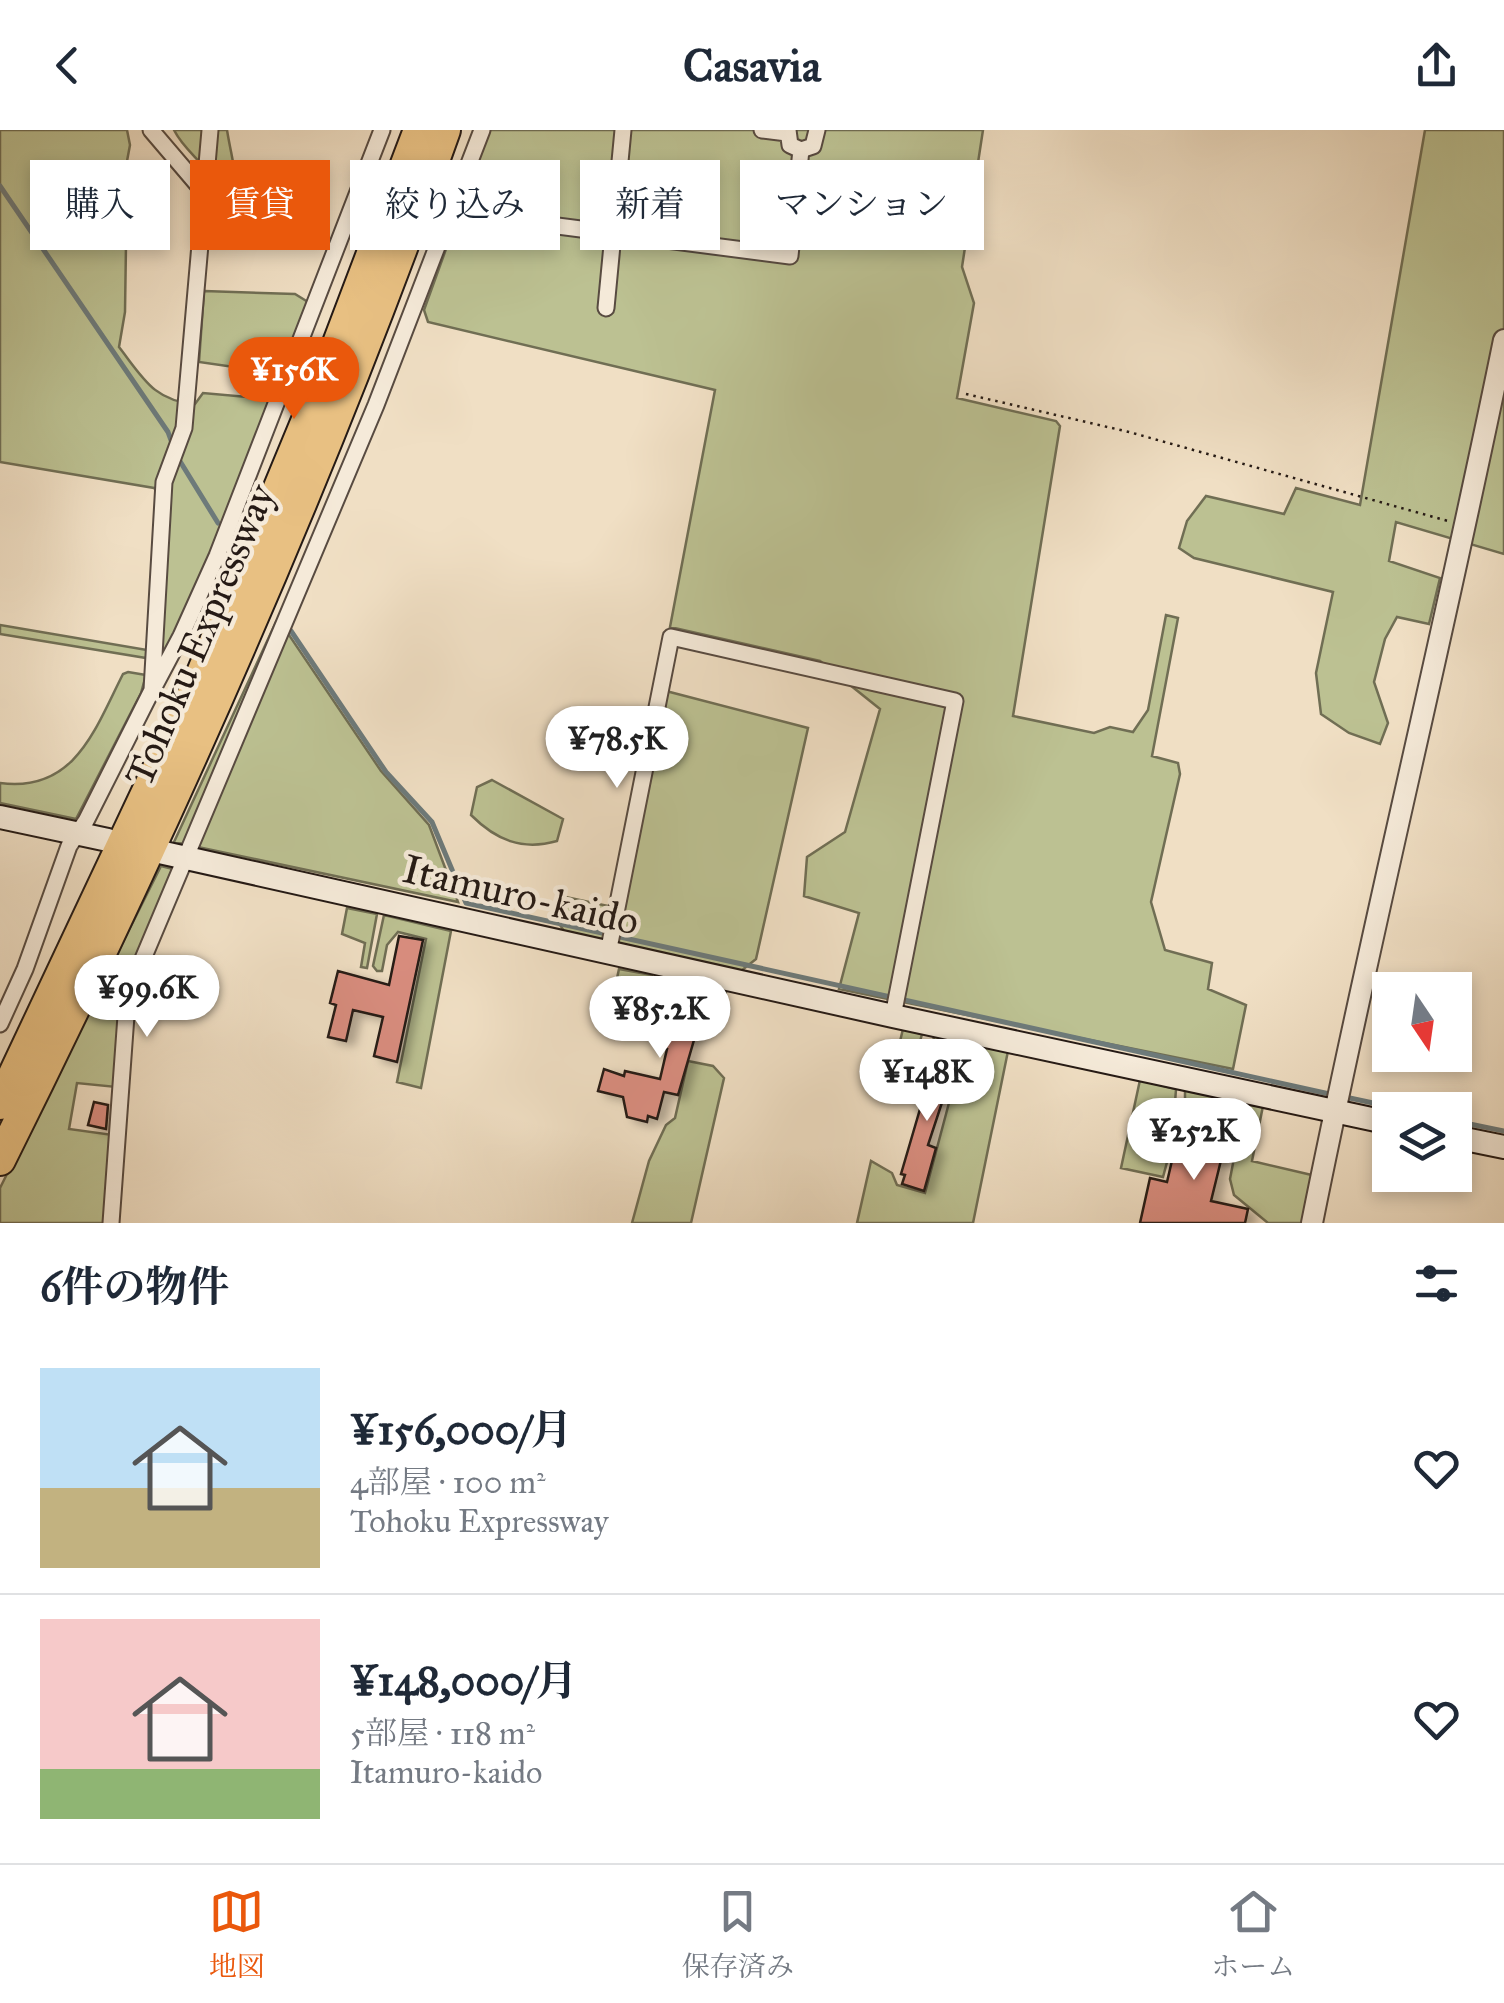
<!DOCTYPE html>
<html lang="ja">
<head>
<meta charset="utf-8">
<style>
	body { margin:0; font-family:"IM FELL Great Primer","Noto Serif JP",serif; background:#f2f2f3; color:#1f2937; height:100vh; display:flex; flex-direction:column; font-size:38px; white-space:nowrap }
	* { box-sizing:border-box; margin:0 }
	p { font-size:32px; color:#747a83 }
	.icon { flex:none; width:55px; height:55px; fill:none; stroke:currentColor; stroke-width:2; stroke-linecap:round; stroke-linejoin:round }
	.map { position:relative; height:1093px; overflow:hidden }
	.details { display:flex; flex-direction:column; background:#fff; flex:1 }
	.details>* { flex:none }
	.guide { position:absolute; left:30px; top:30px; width:1000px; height:90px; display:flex; gap:20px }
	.needle { width:65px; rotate:167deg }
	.buttons { position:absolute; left:1372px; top:842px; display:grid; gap:20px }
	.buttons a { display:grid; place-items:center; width:100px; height:100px; border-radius:0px; background:#fff; box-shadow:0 5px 15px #0003; font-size:50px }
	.price { position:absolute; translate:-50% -85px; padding:0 22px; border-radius:35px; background:#fff; color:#222; font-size:32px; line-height:65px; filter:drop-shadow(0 2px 5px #0008) }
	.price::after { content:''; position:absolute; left:50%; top:60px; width:30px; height:22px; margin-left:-15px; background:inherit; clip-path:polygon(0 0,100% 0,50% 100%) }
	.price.current { background:#ea580c; color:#fff }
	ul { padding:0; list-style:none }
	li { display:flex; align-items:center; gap:30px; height:250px; padding:0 40px }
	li+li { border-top:2px solid #e0e1e3 }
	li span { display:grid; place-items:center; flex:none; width:280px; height:200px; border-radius:0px; color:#555 }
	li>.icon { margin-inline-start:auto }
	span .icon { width:120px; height:120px; fill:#fffc; stroke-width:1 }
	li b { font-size:42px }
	h2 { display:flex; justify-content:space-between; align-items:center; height:120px; padding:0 40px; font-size:42px }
	.pill { padding:0 35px; border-radius:0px; background:#fff; box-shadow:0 5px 15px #0003; font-size:35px; line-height:90px }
	.pill.current { background:#ea580c; color:#fff }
	header { display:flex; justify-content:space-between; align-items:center; height:130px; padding:0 40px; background:#fff; font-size:45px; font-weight:800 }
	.menu { display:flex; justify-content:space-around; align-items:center; height:140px; border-top:2px solid #e0e1e3; background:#fff; font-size:28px; color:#747a83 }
	.menu a { display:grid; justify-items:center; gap:5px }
	.menu .current { color:#ea580c }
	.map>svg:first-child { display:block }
	.green { fill:#bcc192; stroke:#706e54; stroke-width:2.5 }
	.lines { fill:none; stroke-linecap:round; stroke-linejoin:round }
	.stream { stroke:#6d7a7a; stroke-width:5 }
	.building { fill:#d98d7f; stroke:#251a15; stroke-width:2.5; filter:url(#shadow) }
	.minor-casing { stroke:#584b41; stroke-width:19 }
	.tertiary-casing { stroke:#584b41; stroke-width:24 }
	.secondary-casing { stroke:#251a15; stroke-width:26 }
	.motorway-casing { stroke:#251a15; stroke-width:34 }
	.path { stroke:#251a15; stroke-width:2.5; stroke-dasharray:2.5 5; stroke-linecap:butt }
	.minor { stroke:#f5ead9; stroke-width:15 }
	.tertiary { stroke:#f5ead9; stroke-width:20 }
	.secondary { stroke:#f5ead9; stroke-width:22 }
	.motorway { stroke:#e8c082; stroke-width:30 }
	.labels { text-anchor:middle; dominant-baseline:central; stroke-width:9; stroke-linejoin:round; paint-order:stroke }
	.street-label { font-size:40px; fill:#251a15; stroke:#f5ead9 }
</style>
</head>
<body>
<header><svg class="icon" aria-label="back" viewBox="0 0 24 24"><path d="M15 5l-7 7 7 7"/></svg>Casavia<svg class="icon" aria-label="share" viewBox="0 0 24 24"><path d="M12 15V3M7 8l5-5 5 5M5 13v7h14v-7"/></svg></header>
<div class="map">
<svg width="1504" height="1093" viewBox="0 0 1504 1093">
	<defs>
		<filter id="shadow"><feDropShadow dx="8" dy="4.5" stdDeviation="5" flood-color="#0004"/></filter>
	</defs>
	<rect width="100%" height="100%" fill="#f0dfc4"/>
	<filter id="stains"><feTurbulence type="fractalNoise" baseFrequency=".002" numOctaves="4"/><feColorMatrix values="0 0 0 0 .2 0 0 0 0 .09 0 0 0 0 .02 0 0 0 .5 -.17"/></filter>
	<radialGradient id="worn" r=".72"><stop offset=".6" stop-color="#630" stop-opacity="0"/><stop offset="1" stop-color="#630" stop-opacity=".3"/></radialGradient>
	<!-- green -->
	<path class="green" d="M0 0H127L130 15 127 31 94 34 88 82 106 90 126 114 125 182 119 217C143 248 154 271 195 274L203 263 271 269 277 274 166 526 162 522 168 372 154 358 0 332Z
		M174 0H227C234 43 241 44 224 87L210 85 206 74 209 43C197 27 183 18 174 0Z
		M489 0H983L962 137 974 173 957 268 1056 291 1060 296 1013 586 1094 603 1110 597 1133 602 1148 580 1166 485 1178 488 1152 626 1178 633 1180 644 1151 772 1165 820 1212 833 1208 859 1246 875 1233 939 839 859 859 783 804 766 807 727 845 702 880 579 820 531 670 497 715 260 428 192 424 180Z
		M1425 0H1504V424L1396 392 1389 431 1440 448 1429 494 1397 487 1385 509 1374 552 1388 593 1380 614 1349 603 1321 584 1316 543 1333 462 1194 428 1179 418 1187 391 1206 366 1284 384 1296 358 1360 375Z
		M204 161 295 164 308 172 289 238 248 239 199 232Z
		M276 492 285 499 381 641 429 695 458 772 174 712Z
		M0 495 147 520 146 528 0 504Z
		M128 542 146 545 141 563 76 689 0 673V653C75 663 95 599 123 544Z
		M666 561 808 598 756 829 741 841 564 801 556 789 561 766 622 779Z
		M492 650 563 689 557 711C522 721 496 710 471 685L477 657Z
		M161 736 173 739 128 853 116 957 77 953 69 999 113 1005 105 1093H0V1058Z
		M347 778 377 784 367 838 361 837 365 813 342 804Z
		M384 785 451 801 421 958 397 952 426 809 398 802 387 815 382 841H377L373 836Z
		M619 839 652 845 637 889 627 887 633 866 614 862Z
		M661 847 726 862 723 873 714 870 716 864 707 861 705 869 681 864 678 871 654 864Z
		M903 899 922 904 906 965 888 961Z
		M934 905 1008 921 973 1093H857L871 1031 892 1043 897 1055 925 1063 962 924 933 916Z
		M688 931 713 936 724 948 691 1093H632L649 1031 666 995 675 988Z
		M1140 950 1176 959 1175 973 1179 981 1194 983 1197 988 1190 1006 1179 1010 1176 1020 1170 1021 1163 1047 1121 1038Z
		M1185 959 1263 976 1252 1031 1316 1046 1306 1093H1268L1234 1065 1230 1049 1240 997 1233 992 1236 979 1210 973H1185Z"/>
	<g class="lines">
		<!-- stream -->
		<path class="stream" d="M0 56 168 302 172 313
			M178 328 218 393
			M291 501 386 642 432 692 466 773 1334 965
			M1345 967 1406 980
			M1455 991 1504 1001"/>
	</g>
	<!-- building -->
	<path class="building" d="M399 806 423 810 397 932 374 926 383 887 353 880 346 911 328 907 336 875 330 873 338 841 389 855Z
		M681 866 713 874 710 888 701 886 678 965 664 962 657 989 648 986 647 992 627 987 623 967 598 961 604 939 624 946 625 941 660 949 667 919 662 918 664 910 641 901 648 883 669 890 671 882 677 884Z
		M933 925 955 933 928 1015 936 1018 924 1061 902 1054 905 1045 901 1044 925 962 920 961Z
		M94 972 108 975 106 999 88 995Z
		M1209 975 1233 981 1227 1018H1224L1211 1071 1248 1079 1245 1093H1140L1150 1048 1167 1052 1174 1022 1201 1028 1209 996 1205 995Z"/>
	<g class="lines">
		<defs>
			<path id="minor" d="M151 0 203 61
				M762 0 787 3
				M788 0 790 15 801 20 813 16 817 0
				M454 74 503 89 790 126 801 20
				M606 178 623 0
				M154 557 181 506 217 426 382 0
				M608 823 671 507 955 571 893 886
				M0 894 25 839 69 716 86 691 152 560 164 352 184 298 210 0
				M111 1093 127 872 132 855 376 275 482 0"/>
			<path id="tertiary" d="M1312 1093C1371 798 1444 506 1504 210"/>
			<path id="secondary" d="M0 687 108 710
				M164 723 893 886 1390 993
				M1455 1007 1504 1017"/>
			<path id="motorway" d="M0 974 195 560 329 237 419 0
				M0 1030C167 695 320 353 445 0"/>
		</defs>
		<!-- minor casing -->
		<use href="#minor" class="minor-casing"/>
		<!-- tertiary casing -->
		<use href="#tertiary" class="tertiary-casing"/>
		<!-- secondary casing -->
		<use href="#secondary" class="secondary-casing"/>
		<!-- motorway casing -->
		<use href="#motorway" class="motorway-casing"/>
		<!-- path -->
		<path class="path" d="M966 264 1129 302 1448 391"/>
		<!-- minor -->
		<use href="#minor" class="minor"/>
		<!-- tertiary -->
		<use href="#tertiary" class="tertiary"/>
		<!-- secondary -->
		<use href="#secondary" class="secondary"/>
		<!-- motorway -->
		<use href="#motorway" class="motorway"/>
	</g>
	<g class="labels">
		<!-- street labels -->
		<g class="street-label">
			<text transform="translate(200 505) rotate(-67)">Tohoku Expressway</text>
			<text transform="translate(521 765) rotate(13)">Itamuro-kaido</text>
		</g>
	</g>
	<rect width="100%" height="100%" filter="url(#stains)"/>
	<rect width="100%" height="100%" fill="url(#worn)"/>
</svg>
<div class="buttons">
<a><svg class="needle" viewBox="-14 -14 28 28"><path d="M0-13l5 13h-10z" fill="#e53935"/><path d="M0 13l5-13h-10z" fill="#747a83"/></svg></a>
<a><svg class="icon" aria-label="layers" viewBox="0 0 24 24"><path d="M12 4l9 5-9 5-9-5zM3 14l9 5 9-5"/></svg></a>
</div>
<b class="price current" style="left:294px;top:292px">¥156K</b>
<b class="price" style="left:617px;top:661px">¥78.5K</b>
<b class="price" style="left:147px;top:910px">¥99.6K</b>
<b class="price" style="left:660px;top:931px">¥85.2K</b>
<b class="price" style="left:927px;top:994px">¥148K</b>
<b class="price" style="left:1194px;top:1053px">¥252K</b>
<div class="guide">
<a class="pill">購入</a>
<a class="pill current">賃貸</a>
<a class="pill">絞り込み</a>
<a class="pill">新着</a>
<a class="pill">マンション</a>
</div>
</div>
<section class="details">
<h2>6件の物件<svg class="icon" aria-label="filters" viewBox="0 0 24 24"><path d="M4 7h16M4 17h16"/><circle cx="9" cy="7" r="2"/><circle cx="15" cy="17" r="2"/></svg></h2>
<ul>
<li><span style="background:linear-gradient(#bfe0f5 60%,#c2b280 0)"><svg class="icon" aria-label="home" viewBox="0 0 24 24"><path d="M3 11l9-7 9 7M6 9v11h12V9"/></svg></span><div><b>¥156,000/月</b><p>4部屋 · 100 m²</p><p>Tohoku Expressway</p></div><svg class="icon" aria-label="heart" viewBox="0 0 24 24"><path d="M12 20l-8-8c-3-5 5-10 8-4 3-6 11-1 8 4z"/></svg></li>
<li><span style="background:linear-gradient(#f6c9c9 75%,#8fb573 0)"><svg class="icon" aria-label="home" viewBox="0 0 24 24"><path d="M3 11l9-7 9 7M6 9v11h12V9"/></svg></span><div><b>¥148,000/月</b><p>5部屋 · 118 m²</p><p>Itamuro-kaido</p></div><svg class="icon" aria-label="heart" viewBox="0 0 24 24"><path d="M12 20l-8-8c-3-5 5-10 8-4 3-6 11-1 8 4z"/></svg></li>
</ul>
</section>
<nav class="menu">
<a class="current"><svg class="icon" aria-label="map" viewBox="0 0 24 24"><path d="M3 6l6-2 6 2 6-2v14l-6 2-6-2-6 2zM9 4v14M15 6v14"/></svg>地図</a>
<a><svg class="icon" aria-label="saved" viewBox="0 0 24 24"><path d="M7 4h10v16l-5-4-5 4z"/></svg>保存済み</a>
<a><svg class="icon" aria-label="home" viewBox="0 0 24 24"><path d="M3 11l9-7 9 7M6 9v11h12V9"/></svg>ホーム</a>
</nav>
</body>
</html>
